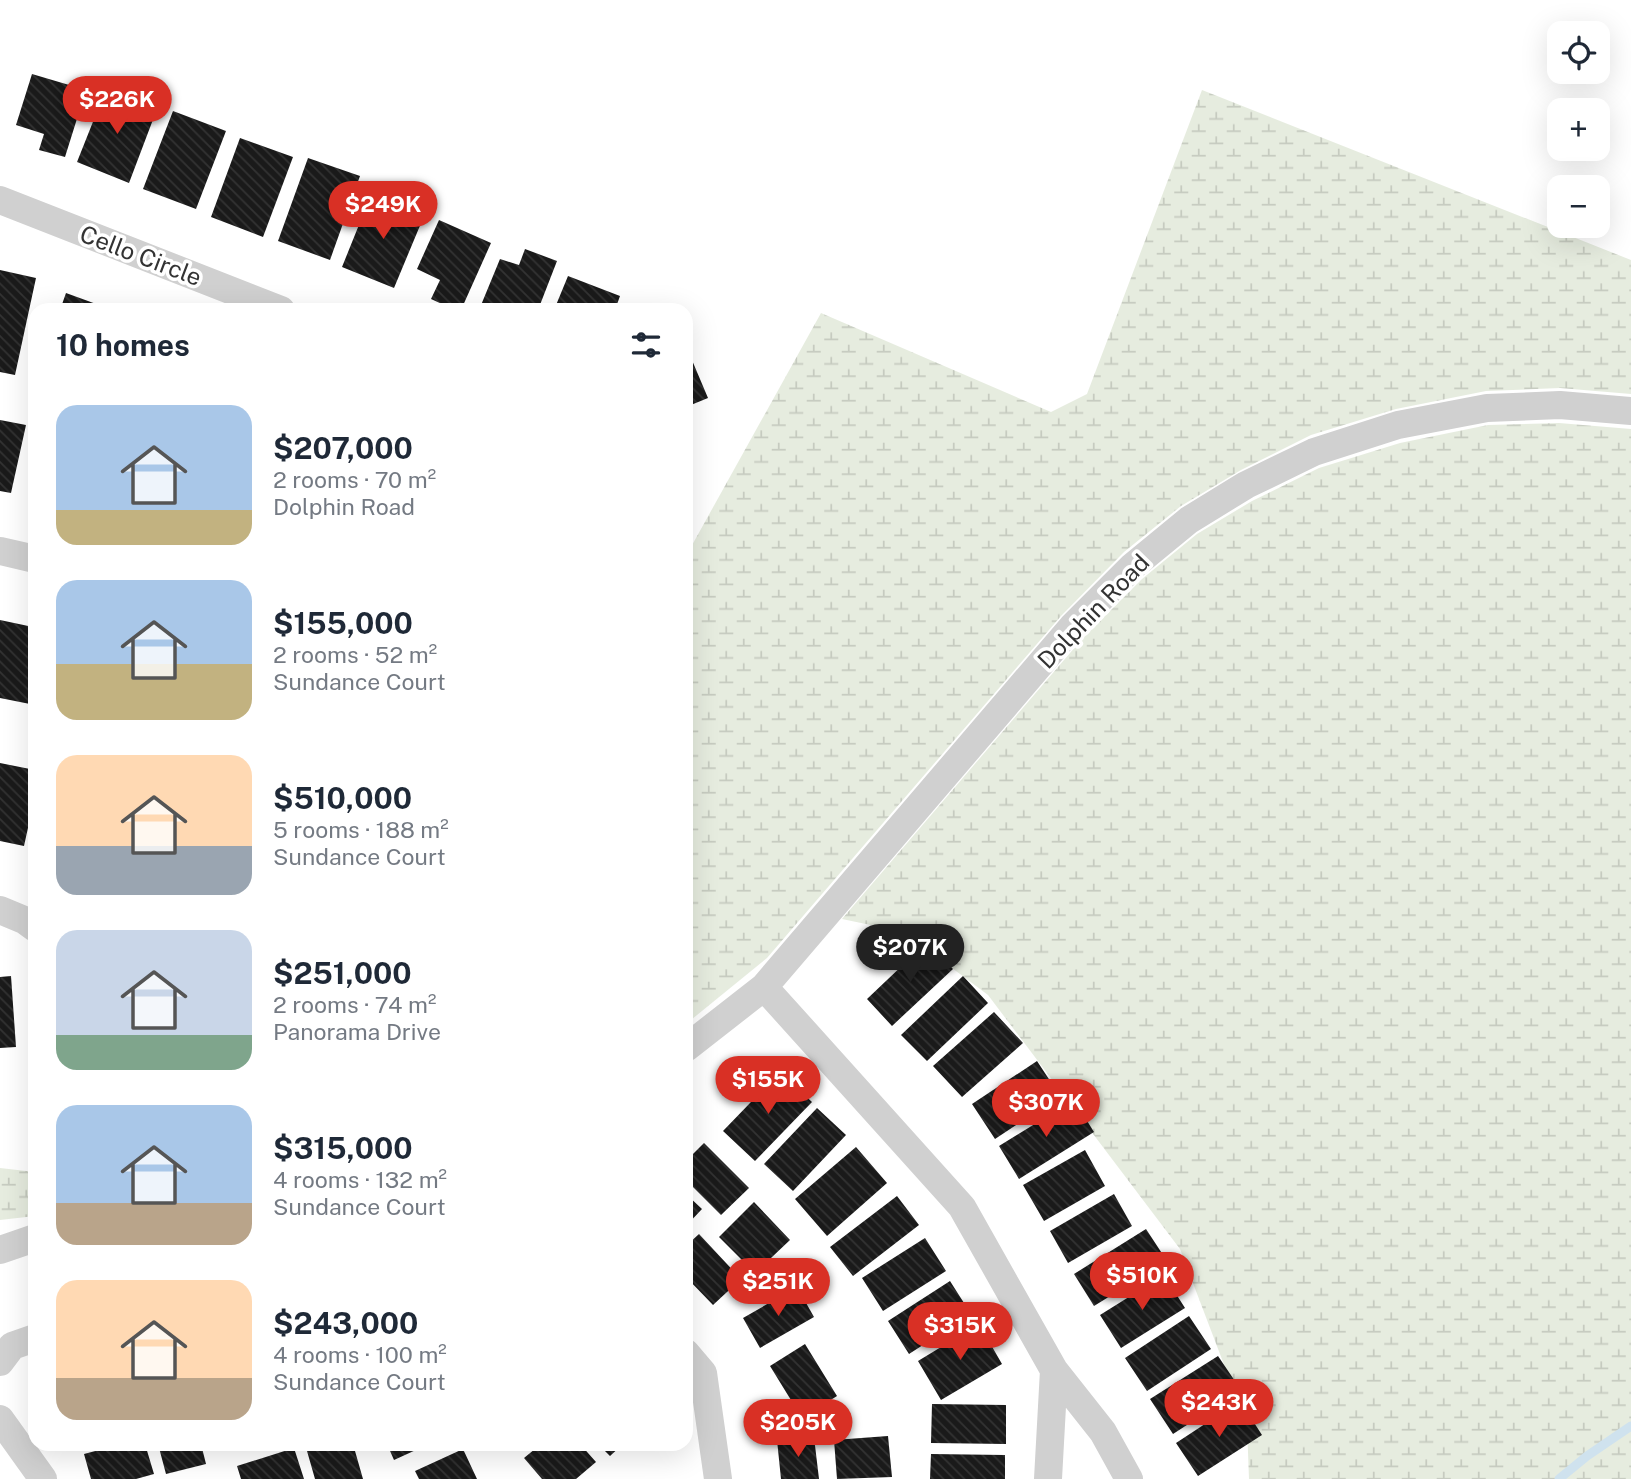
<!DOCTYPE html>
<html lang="en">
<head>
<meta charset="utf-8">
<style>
	body { margin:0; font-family:"Public Sans",sans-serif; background:#f6f6f7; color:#1f2937; height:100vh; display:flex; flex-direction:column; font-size:26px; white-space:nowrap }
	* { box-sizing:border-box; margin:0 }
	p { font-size:23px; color:#747a83 }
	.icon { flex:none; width:38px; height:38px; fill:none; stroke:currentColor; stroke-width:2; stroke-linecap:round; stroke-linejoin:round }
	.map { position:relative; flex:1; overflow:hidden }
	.details { position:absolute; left:28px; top:303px; width:665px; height:1148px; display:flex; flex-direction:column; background:#fff; border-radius:21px; box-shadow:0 7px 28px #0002 }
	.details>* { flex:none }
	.tools { position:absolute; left:1547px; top:21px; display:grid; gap:14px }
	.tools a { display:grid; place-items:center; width:63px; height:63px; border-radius:14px; background:#fff; box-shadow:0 7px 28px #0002; font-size:35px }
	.price { position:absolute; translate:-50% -60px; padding:0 16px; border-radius:24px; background:#d93025; color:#fff; font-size:23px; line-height:46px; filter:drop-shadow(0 2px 4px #0008) }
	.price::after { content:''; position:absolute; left:50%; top:42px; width:21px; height:16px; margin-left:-10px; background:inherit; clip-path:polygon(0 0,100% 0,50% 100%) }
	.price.on { background:#222; color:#fff }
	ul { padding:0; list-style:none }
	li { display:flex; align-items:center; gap:21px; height:175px; padding:0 28px }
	li span { display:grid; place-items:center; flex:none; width:196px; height:140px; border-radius:21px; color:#555 }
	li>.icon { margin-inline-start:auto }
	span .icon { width:84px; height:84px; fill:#fffc; stroke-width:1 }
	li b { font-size:30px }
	h2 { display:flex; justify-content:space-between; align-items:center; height:84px; padding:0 28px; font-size:30px }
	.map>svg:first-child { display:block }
	.wetland { fill:url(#wetland-marsh) }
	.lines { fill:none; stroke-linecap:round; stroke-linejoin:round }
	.stream { stroke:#cfe2ee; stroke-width:9 }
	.building { fill:url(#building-back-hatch) }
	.street { stroke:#d0d0d0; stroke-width:28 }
	.labels { text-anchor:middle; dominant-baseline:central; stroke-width:7; stroke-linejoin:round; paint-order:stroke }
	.street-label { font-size:24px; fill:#333; stroke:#fff }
</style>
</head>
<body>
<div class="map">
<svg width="1631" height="1479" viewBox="0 0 1631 1479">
	<defs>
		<pattern id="wetland-marsh" width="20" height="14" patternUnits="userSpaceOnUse" patternTransform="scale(1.75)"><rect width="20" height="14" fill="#e6ecdf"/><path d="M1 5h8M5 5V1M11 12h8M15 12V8" fill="none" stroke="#c6cbc0"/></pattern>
		<pattern id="building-back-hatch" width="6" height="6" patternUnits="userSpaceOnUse" patternTransform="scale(1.75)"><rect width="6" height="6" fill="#1a1a1a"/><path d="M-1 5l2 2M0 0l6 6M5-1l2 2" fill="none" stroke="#333"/></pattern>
	</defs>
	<rect width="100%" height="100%" fill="#fff"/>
	<!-- wetland -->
	<path class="wetland" d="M1202 90 1631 260V394L1560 388 1486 391 1396 409 1311 435 1241 470 1181 506 1124 552 1061 616 767 958 686 1024V556L821 313 1051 412 1087 394Z
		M1559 423 1631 429V1479H1249L1247 1425 1180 1249 988 995 904 932 842 919 1082 639 1142 579 1197 534 1252 501 1319 468 1400 443 1488 425Z
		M0 1168 35 1172V1216L0 1220Z"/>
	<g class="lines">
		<!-- stream -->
		<path class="stream" d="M1559 1479 1587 1456 1631 1426"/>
	</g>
	<!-- building -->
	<path class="building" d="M32 74 86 90 65 157 39 150 44 134 16 125Z
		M106 89 157 109 129 183 77 162Z
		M173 111 226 131 196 209 143 189Z
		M240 138 293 157 263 237 211 217Z
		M308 158 360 176 330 260 278 241Z
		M371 195 424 216 394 288 342 267Z
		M439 220 491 243 461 310H455L431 299 440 280 417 269Z
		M525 249 557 261 538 310H479L500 259 519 265Z
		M0 270 36 278 15 375 0 372Z
		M568 276 620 296 615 310H554Z
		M66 293 110 309V310H60Z
		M686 346 708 398 686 407Z
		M0 420 26 425 11 493 0 491Z
		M0 620 33 627 30 642 35 643V705L0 698Z
		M0 763 35 770V796L24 846 0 841Z
		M927 942 953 969 892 1026 867 999Z
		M11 976 16 1047 0 1048V977Z
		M963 976 988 1003 927 1061 901 1035Z
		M994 1012 1023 1043 962 1097 933 1066Z
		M1037 1061 1060 1096 995 1139 972 1104Z
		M780 1072 812 1102 755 1161 723 1131Z
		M1074 1100 1094 1132 1019 1179 999 1146Z
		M817 1108 846 1135 793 1191 764 1164Z
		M704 1143 749 1188 721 1215 686 1180V1161Z
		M856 1147 887 1183 827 1236 795 1199Z
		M1085 1150 1105 1186 1044 1221 1023 1185Z
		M686 1194 702 1209 686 1226Z
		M1114 1194 1132 1226 1068 1263 1050 1231Z
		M897 1196 919 1225 853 1276 830 1247Z
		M754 1202 790 1240 755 1273 719 1237Z
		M1146 1229 1167 1261 1094 1306 1074 1274Z
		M699 1234 741 1279 713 1305 686 1277V1246Z
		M925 1238 946 1271 883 1311 862 1278Z
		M1164 1275 1185 1308 1121 1348 1100 1315Z
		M950 1281 971 1314 909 1354 888 1321Z
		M797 1287 814 1317 760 1348 743 1318Z
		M1189 1316 1211 1349 1147 1391 1125 1358Z
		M979 1324 1002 1364 941 1400 918 1361Z
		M805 1344 837 1396 802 1418 770 1366Z
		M1218 1356 1241 1390 1173 1434 1150 1399Z
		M1240 1401 1262 1435 1198 1476 1176 1443Z
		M932 1404 1006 1405V1444L931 1443Z
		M888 1436 892 1477 837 1479 834 1440Z
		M814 1437 819 1479H781L777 1440Z
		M122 1444H145L154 1474 136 1479H91L84 1454Z
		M158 1444H201L206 1464 166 1474Z
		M305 1444H353L363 1479H315Z
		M387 1444H429L394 1460Z
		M541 1444H580L596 1462 576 1479H542L524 1458Z
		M598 1444H623L610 1456Z
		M294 1448 304 1479H241L237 1466Z
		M463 1449 477 1479H419L415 1471Z
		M931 1454 1005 1455V1479H930Z"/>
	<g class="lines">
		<!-- street -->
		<path class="street" d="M0 200 281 310
			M0 551 35 559
			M0 910 24 920 35 928
			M764 987 962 1207 1054 1370 1103 1432 1129 1479
			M686 1048 764 987 1072 627 1133 566 1189 520 1246 485 1314 452 1398 425 1487 408 1560 405 1631 411
			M0 1250 35 1238
			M686 1353 703 1373 718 1479
			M0 1362 12 1346 35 1338
			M0 1419 43 1479
			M1048 1479 1054 1370"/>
	</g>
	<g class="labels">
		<!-- street labels -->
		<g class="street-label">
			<text transform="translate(141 255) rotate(21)">Cello Circle</text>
			<text transform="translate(1093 611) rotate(-46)">Dolphin Road</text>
		</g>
	</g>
</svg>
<div class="tools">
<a><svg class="icon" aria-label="locate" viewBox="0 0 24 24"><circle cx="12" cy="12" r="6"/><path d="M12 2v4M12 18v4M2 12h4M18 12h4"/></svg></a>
<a>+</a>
<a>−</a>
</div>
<b class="price" style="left:117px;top:136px">$226K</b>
<b class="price" style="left:383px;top:241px">$249K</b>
<b class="price on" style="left:910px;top:984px">$207K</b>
<b class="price" style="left:768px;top:1116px">$155K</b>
<b class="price" style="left:1046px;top:1139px">$307K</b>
<b class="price" style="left:1142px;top:1312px">$510K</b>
<b class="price" style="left:778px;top:1318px">$251K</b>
<b class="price" style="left:960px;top:1362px">$315K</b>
<b class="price" style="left:1219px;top:1439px">$243K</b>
<b class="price" style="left:798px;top:1459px">$205K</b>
<section class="details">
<h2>10 homes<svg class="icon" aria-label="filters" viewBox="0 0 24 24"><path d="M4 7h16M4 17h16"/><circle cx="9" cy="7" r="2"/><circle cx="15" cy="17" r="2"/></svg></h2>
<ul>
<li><span style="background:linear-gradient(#a9c7e8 75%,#c2b280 0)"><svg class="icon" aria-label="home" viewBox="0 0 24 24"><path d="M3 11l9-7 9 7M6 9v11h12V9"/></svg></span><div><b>$207,000</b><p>2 rooms · 70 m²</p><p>Dolphin Road</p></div></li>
<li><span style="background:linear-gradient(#a9c7e8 60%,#c2b280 0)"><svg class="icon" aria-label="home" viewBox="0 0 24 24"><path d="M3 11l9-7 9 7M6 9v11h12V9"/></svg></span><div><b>$155,000</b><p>2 rooms · 52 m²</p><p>Sundance Court</p></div></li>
<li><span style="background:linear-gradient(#ffd9b3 65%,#9aa5b1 0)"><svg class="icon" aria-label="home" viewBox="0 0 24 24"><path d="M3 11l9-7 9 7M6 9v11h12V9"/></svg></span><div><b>$510,000</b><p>5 rooms · 188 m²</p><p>Sundance Court</p></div></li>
<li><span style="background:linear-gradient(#c9d6e8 75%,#7fa58c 0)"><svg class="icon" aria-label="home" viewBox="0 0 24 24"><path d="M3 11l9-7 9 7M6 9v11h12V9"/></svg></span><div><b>$251,000</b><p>2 rooms · 74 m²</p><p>Panorama Drive</p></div></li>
<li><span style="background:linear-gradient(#a9c7e8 70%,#b9a48a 0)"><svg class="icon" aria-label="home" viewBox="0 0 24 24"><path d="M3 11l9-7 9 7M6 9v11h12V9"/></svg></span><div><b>$315,000</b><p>4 rooms · 132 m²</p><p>Sundance Court</p></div></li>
<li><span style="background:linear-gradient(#ffd9b3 70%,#b9a48a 0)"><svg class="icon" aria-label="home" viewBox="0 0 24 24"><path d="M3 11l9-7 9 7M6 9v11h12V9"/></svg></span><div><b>$243,000</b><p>4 rooms · 100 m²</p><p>Sundance Court</p></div></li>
</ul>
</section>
</div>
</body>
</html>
